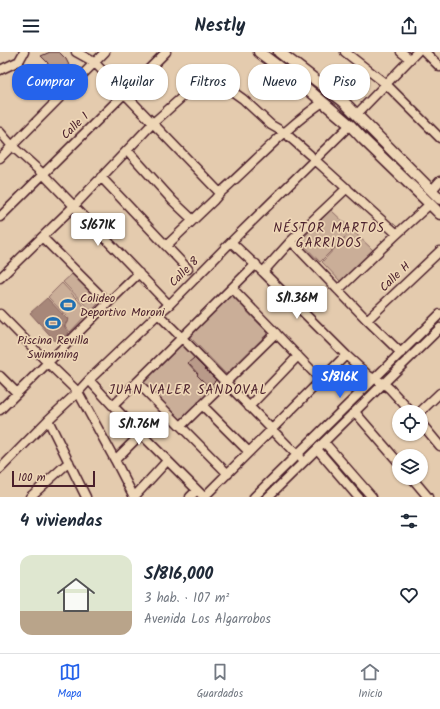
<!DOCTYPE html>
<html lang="es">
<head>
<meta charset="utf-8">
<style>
	body { margin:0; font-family:Kalam,sans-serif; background:#f2f2f3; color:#1f2937; height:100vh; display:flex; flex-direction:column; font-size:15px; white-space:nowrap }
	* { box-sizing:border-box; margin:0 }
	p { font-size:13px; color:#747a83 }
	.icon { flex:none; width:22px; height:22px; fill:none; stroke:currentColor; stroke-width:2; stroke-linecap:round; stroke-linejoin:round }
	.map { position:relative; height:445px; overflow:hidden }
	.panel { display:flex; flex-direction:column; background:#fff; flex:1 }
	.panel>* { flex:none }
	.guide { position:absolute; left:12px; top:12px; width:416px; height:36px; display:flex; gap:8px }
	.fabs { position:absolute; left:392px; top:353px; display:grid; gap:8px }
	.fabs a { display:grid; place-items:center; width:36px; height:36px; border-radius:50%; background:#fff; box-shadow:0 1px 3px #0004; font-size:20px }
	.scale { position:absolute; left:12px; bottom:10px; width:83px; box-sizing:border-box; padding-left:4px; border:2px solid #4a1f2b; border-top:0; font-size:11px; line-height:14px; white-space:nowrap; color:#4a1f2b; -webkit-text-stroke:3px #eed6b6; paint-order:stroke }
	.price { position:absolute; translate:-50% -34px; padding:0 9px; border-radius:4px; background:#fff; color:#222; font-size:13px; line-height:26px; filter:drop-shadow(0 1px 2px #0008) }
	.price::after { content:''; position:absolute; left:50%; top:24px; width:12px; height:9px; margin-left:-6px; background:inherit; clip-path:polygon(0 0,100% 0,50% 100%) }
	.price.current { background:#2563eb; color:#fff }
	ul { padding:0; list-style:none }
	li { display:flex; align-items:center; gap:12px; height:100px; padding:0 20px }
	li+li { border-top:1px solid #e0e1e3 }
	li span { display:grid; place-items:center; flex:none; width:112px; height:80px; border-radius:12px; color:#555 }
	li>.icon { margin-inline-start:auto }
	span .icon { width:48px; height:48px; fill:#fffc; stroke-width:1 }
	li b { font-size:17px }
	h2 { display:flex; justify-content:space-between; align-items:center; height:48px; padding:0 20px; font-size:17px }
	.pill { padding:0 14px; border-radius:16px; background:#fff; box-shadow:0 1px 3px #0004; font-size:14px; line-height:36px }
	.pill.current { background:#2563eb; color:#fff }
	header { display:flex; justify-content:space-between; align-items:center; height:52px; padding:0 20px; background:#fff; font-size:18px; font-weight:600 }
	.tab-bar { display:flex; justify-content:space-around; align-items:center; height:56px; border-top:1px solid #e0e1e3; background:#fff; font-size:11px; color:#747a83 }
	.tab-bar a { display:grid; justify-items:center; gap:2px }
	.tab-bar .current { color:#2563eb }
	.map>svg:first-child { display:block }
	.green { fill:#caae98; stroke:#8a6662 }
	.water { fill:#a78779; stroke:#825d5a }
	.building { fill:#b99a89; stroke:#4a1f2b }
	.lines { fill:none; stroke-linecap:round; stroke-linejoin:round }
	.minor-casing { stroke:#4a1f2b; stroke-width:11 }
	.major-casing { stroke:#4a1f2b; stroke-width:13 }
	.minor { stroke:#eed6b6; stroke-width:8 }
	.major { stroke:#eed6b6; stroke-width:10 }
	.labels { text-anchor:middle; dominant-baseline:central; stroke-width:3.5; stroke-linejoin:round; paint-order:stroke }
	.street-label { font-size:12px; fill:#4a1f2b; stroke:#eed6b6 }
	.poi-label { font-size:12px; fill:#4a1f2b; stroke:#eed6b6; text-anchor:start }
	.neighbourhood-label { font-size:13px; letter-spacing:1px; fill:#4a1f2b; stroke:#eed6b6 }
</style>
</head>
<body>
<header><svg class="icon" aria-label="menu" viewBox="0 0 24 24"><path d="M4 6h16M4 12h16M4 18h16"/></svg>Nestly<svg class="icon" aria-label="share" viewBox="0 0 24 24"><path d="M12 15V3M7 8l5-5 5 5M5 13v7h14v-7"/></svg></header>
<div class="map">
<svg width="440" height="445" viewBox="0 0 440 445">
	<rect width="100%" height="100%" fill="#e4cbae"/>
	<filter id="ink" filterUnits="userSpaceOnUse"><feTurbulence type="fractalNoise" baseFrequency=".025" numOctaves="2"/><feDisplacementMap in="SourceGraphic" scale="8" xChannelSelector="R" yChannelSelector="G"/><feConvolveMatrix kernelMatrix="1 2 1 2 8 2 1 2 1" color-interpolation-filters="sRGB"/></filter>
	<g filter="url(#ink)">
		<!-- green -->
		<path class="green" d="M331 158 352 178 320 210 300 189Z
			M352 178 374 199 341 230 322 210Z
			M72 222 100 250 91 259 63 230Z
			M62 231 89 260 70 280 65 274 69 267 48 245Z
			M231 243 268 281 226 322 189 284Z
			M182 290 220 329 181 369 142 330Z"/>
		<!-- water -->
		<path class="water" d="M47 246 68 268 64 274 69 281 57 291 30 261Z"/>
		<!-- building -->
		<path class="building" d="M50 0H59L66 7 69 13V19L64 27 59 21 54 22 47 14 48 11 41 4Z
			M194 306 216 328 209 335 197 323 198 322 188 311Z"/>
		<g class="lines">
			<defs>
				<path id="minor" d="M76 0 94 10 220 141
					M345 0 386 32 440 86
					M401 0 410 7
					M425 0 440 15
					M0 18 17 10 19 9 24 0
					M357 62 417 0
					M0 80 12 94 43 122 74 154 169 253
					M127 98 173 149 193 168
					M0 106 105 0
					M314 107 397 182
					M101 125 188 217
					M432 138 440 129
					M0 165 124 42 166 0
					M42 185 108 251
					M291 189 367 268 401 301
					M231 190 263 220 346 303 369 324 383 331 390 337 411 360
					M166 194 214 148 220 141C254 111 286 75 323 50
					M263 220 291 189 347 136
					M0 226 74 154 153 71 208 22 243 47 271 73 285 81 310 103
					M232 236 321 328
					M338 238 397 182 430 152
					M0 262 48 311 78 340 115 408 134 445
					M158 262 182 286 299 405
					M367 268 440 199
					M0 324 17 341
					M89 328 113 354 204 445
					M137 330 228 422
					M202 353 249 400
					M113 354 256 212
					M249 355 298 304
					M0 358 108 251 139 221
					M355 360 399 411
					M420 360 440 341
					M48 368 86 445
					M421 371 440 394
					M181 374 276 281
					M324 390 372 445
					M317 397 358 445
					M115 408 141 382
					M0 417 48 368 78 340 89 328 158 262 169 253 231 190 350 73
					M412 426 428 445
					M30 445 69 410
					M134 445 167 409
					M190 445 197 438
					M204 445 346 303
					M254 445 440 262
					M268 445 440 276"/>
				<path id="major" d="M259 0 304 34 350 73 363 87 430 152 440 162
					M279 0 343 49 440 147"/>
			</defs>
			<!-- minor casing -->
			<use href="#minor" class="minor-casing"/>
			<!-- major casing -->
			<use href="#major" class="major-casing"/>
			<!-- minor -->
			<use href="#minor" class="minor"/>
			<!-- major -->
			<use href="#major" class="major"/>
		</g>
	</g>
	<!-- icons -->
	<defs>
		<symbol id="stadium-bare" viewBox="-9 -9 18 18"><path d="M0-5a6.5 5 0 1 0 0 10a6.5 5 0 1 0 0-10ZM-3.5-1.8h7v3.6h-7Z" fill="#1f6fb2" stroke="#eed6b6" stroke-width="2.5" paint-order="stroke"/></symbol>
	</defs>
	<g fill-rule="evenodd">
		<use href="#stadium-bare" x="57" y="242" width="22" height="22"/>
		<use href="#stadium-bare" x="42" y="260" width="22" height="22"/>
	</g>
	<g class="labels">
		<!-- street labels -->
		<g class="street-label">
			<text transform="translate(75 74) rotate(-44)">Calle 1</text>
			<text transform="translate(184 220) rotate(-45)">Calle 8</text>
			<text transform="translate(395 225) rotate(-44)">Calle H</text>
		</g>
		<!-- poi labels -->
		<g class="poi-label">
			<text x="80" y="246">Colideo<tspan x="80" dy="14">Deportivo Moroni</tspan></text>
			<text x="53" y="288" text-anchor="middle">Piscina Revilla<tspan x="53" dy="14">Swimming</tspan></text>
		</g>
		<!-- neighbourhood labels -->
		<g class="neighbourhood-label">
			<text x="329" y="176">NÉSTOR MARTOS<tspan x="329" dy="15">GARRIDOS</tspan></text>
			<text x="188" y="338">JUAN VALER SANDOVAL</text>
		</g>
	</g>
</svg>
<div class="fabs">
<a><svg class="icon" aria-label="locate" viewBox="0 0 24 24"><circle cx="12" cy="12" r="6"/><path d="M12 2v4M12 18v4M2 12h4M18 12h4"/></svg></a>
<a><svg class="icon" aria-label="layers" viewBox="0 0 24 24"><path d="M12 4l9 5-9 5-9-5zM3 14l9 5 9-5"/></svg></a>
</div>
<div class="scale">100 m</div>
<b class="price" style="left:98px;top:195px">S/671K</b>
<b class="price" style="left:297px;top:268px">S/1.36M</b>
<b class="price current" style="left:340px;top:347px">S/816K</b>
<b class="price" style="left:139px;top:394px">S/1.76M</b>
<div class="guide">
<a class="pill current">Comprar</a>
<a class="pill">Alquilar</a>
<a class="pill">Filtros</a>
<a class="pill">Nuevo</a>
<a class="pill">Piso</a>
</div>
</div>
<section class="panel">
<h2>4 viviendas<svg class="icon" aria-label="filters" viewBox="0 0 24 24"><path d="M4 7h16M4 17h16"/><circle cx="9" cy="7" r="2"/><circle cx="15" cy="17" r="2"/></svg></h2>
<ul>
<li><span style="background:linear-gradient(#dfe7d0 70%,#b9a48a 0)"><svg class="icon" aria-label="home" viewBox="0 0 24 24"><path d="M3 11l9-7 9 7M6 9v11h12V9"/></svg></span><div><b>S/816,000</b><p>3 hab. · 107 m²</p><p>Avenida Los Algarrobos</p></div><svg class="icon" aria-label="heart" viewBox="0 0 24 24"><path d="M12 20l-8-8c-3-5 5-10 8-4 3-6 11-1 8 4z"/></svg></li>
</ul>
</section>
<nav class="tab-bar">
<a class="current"><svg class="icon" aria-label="map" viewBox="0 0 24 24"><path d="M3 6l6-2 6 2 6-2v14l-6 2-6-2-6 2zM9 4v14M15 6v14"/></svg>Mapa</a>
<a><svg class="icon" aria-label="saved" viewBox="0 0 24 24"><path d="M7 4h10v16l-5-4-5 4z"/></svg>Guardados</a>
<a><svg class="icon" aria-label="home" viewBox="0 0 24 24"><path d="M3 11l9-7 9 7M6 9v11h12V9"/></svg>Inicio</a>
</nav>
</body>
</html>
